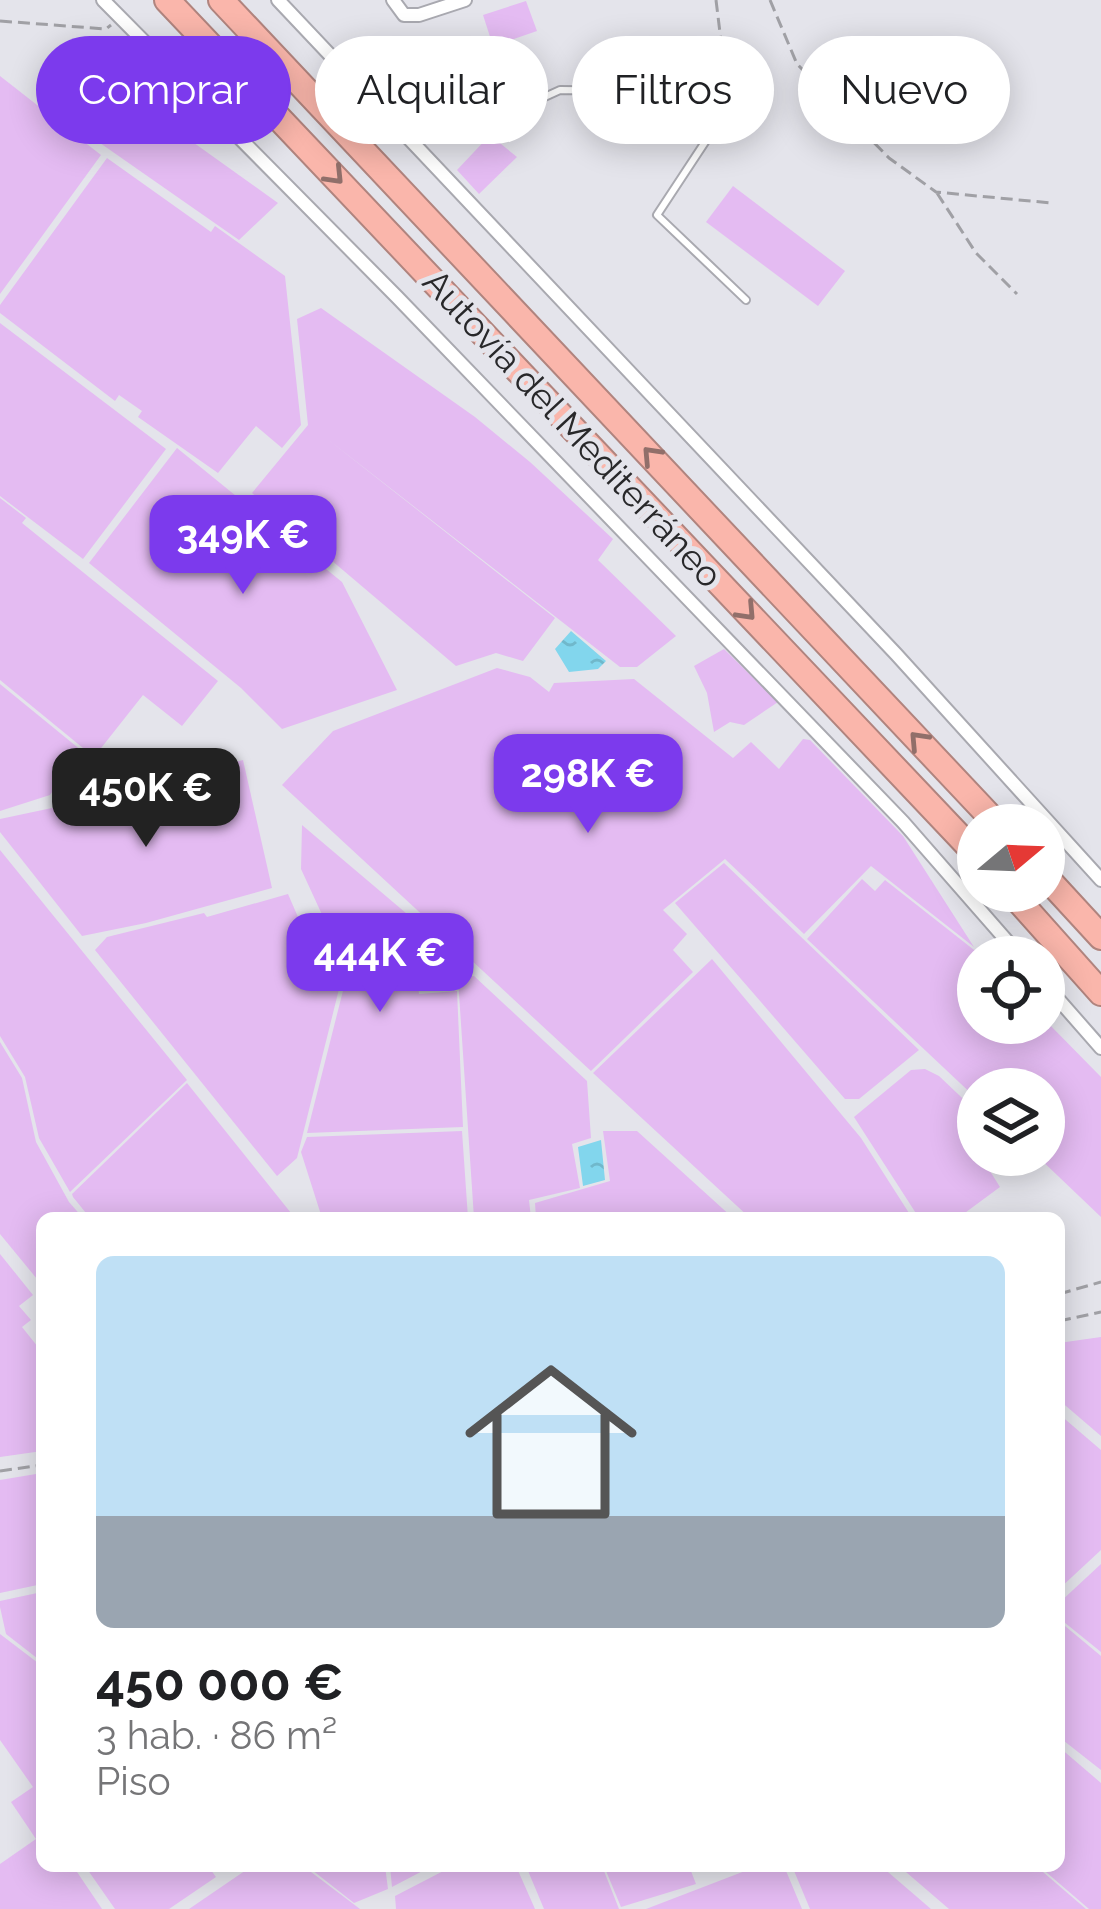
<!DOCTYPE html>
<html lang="es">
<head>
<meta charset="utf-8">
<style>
	body { margin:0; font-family:Raleway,sans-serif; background:#f2f2f2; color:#202124; height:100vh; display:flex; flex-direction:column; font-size:45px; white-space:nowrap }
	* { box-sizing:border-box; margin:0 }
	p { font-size:39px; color:#757577 }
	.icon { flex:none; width:66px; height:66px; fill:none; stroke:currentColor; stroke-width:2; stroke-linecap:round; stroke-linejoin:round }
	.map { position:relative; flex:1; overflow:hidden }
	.details { position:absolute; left:36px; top:1212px; width:1029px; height:660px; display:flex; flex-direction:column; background:#fff; border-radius:18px; box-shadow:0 6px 30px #0003 }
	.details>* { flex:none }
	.guide { position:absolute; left:36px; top:36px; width:1029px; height:108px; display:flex; gap:24px }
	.needle { width:78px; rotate:71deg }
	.controls { position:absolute; left:957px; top:804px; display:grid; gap:24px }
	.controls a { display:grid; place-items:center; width:108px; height:108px; border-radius:50%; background:#fff; box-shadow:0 6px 30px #0003; font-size:60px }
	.price { position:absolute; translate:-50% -102px; padding:0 27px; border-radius:24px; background:#7c3aed; color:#fff; font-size:39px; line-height:78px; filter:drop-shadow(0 3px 6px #0008) }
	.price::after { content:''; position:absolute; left:50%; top:72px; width:36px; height:27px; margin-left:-18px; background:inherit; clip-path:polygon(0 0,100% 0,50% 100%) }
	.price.current { background:#222; color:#fff }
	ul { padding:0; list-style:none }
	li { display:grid; align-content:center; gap:24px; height:636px; padding:0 60px }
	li+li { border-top:3px solid #e0e0e0 }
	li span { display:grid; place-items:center; height:372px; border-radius:18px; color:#555 }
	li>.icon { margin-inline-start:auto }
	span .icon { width:216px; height:216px; fill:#fffc; stroke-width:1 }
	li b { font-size:51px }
	.tag { padding:0 42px; border-radius:54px; background:#fff; box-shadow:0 6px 30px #0003; font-size:42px; line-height:108px }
	.tag.current { background:#7c3aed; color:#fff }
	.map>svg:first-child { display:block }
	.water { fill:url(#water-ripples) }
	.building { fill:#e4bbf2 }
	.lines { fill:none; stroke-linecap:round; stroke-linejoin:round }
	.service-casing { stroke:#a9a9b0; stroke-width:10 }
	.minor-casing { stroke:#a9a9b0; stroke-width:16 }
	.motorway-casing { stroke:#b0847e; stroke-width:28 }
	.path { stroke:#a0a0a5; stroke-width:3; stroke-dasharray:12 6; stroke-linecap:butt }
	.service { stroke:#fff; stroke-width:6 }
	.minor { stroke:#fff; stroke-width:12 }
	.motorway { stroke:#fab6ab; stroke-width:24 }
	.oneway { stroke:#916f6a }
	.labels { text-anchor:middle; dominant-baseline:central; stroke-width:10; stroke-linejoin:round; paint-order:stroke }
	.street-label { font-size:36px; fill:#28282a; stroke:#e4e4eb }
</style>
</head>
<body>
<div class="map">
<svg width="1101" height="1909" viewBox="0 0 1101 1909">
	<defs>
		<pattern id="water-ripples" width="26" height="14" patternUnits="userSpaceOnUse" patternTransform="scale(3)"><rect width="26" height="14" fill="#82d6ed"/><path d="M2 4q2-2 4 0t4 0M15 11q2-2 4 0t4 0" fill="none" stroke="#70b8cb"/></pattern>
	</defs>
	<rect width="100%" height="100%" fill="#e4e4eb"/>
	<!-- water -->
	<path class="water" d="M571 631 606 661 598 669 569 672 555 649Z
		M450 956 455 962 456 987 421 990 420 965Z
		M601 1140 605 1180 583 1186 578 1147Z"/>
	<!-- building -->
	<path class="building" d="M526 1 537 31 493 46 483 15Z
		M78 60 278 203 239 240 47 106Z
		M0 76 101 155 0 294Z
		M490 135 517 157 479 194 457 170Z
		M107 158 211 232 215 226 285 276 301 425 282 448 256 426 218 473 138 417 142 411 119 395 115 401 0 313V305Z
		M733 186 845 271 818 306 706 222Z
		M321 308 475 417 530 462 613 539 598 560 676 636 637 667H620L326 438 555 618 523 661 496 653 456 666 252 493 308 425 297 319Z
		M0 323 166 449 83 559 0 496Z
		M177 448 342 582 397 690 282 729 241 688 89 563Z
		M0 498 26 518 22 523 218 681 182 726 143 695 94 757 0 680Z
		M724 649 778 702 744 725 730 722 714 732 707 693 694 666Z
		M497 668 530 677 549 692 554 683 634 679 733 758 751 742 779 769 803 739 810 740 903 836 974 947 871 866 804 934 725 859 663 910 687 934 673 950 693 972 591 1071 282 785 333 731Z
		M0 684 82 751 50 795 0 811Z
		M243 760 272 888 146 923 82 936 0 832V819L118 794Z
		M302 825 413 919 407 973 417 975 419 994 457 991 463 1127 307 1133 348 971 301 869Z
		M0 850 187 1080 70 1192 39 1138 25 1077 0 1036Z
		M724 863 919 1050 859 1099H845L675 903Z
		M862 879 875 891 885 880 983 957H978V1023H1044V1019L1101 1077V1217L1036 1155H1044V1089H978V1100L807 939Z
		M288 894 321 970 342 969 343 973 297 1158 277 1176 95 950 107 937 204 913 207 917Z
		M712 959 861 1138 909 1213 902 1218H750L593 1073Z
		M474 976 587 1081 591 1138 572 1144 580 1188 529 1200 531 1218H474L458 979Z
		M0 1042 22 1078 36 1142 69 1202 83 1218H42V1285L0 1234Z
		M925 1069 939 1076 978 1113V1155H999L988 1168 1000 1187 958 1218H919L854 1117 911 1070Z
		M187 1083 295 1218H90L73 1197 72 1194Z
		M462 1131 468 1218H322L301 1152 307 1137Z
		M603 1131H637L733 1218H536L535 1203 610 1181Z
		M0 1254 33 1295 19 1306 31 1320 22 1327 42 1352V1451L0 1457Z
		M1101 1337V1436L1059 1400V1343Z
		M1059 1414 1101 1450V1550L1059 1589Z
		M42 1473V1584L0 1593V1480Z
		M1101 1564V1652L1059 1618V1603Z
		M42 1592V1662L6 1634 0 1607V1601Z
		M1059 1621 1101 1656V1770L1059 1737Z
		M0 1634 42 1666V1866H73L102 1909H0V1864L36 1839 11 1802 33 1787 0 1740Z
		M1059 1747 1101 1783V1909H1089L1039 1866H1059Z
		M85 1866H208L216 1877 169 1909H115Z
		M252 1866H303L360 1909H189Z
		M307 1866H385L388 1889 354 1903Z
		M390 1866H432L392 1887Z
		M453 1866H516L535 1909H396L395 1896Z
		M526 1866H602L619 1909H544Z
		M604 1866H689L696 1884 621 1907Z
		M758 1866H784L802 1909H646Z
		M792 1866H881L931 1909H810Z
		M899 1866H1036L1086 1909H949Z"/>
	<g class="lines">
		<defs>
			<path id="service" d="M708 92 711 133 657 215 746 300
				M525 106 560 90 728 92"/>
			<path id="minor" d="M103 0 397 297 903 822 1021 957
				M278 0 896 654 1101 880
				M393 0 404 15H419L465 0
				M1044 983 1101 1048"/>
			<path id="motorway" d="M167 0 978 856
				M221 0 998 825
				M1044 875 1101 937
				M1010 891 1101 993"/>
		</defs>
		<!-- service casing -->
		<use href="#service" class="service-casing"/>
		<!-- minor casing -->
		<use href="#minor" class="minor-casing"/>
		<!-- motorway casing -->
		<use href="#motorway" class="motorway-casing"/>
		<!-- path -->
		<path class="path" d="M716 0 726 82
			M770 0 797 64 889 158 936 192 1051 203
			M0 21 106 29 111 25
			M729 103 733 135
			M937 193 976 253 1017 294
			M1059 1294 1101 1282
			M1059 1321 1101 1312
			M0 1471 42 1465"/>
		<!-- service -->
		<use href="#service" class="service"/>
		<!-- minor -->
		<use href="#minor" class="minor"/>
		<!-- motorway -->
		<use href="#motorway" class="motorway"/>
	</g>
	<!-- one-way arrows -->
	<defs><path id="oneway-chevron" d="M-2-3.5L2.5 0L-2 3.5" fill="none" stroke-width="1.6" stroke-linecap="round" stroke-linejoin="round" transform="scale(3)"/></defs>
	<g class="oneway">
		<use href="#oneway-chevron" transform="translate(335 176) rotate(46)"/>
		<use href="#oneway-chevron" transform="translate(651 455) rotate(-133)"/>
		<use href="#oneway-chevron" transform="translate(747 612) rotate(47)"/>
		<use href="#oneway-chevron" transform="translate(918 740) rotate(-133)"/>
	</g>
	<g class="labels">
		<!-- street labels -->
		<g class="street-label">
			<text transform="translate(573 428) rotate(47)">Autovía del Mediterráneo</text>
		</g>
	</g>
</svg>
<div class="controls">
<a><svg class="needle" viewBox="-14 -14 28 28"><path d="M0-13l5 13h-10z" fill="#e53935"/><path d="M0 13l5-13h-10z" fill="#757577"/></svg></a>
<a><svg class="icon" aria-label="locate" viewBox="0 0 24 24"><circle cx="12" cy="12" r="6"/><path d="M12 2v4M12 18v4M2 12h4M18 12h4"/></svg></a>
<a><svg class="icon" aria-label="layers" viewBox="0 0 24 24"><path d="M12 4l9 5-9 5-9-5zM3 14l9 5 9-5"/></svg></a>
</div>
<b class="price" style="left:243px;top:597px">349K €</b>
<b class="price" style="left:588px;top:836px">298K €</b>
<b class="price current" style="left:146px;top:850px">450K €</b>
<b class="price" style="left:380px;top:1015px">444K €</b>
<div class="guide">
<a class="tag current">Comprar</a>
<a class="tag">Alquilar</a>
<a class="tag">Filtros</a>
<a class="tag">Nuevo</a>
</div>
<section class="details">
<ul>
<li><span style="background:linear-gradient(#bfe0f5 70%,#9aa5b1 0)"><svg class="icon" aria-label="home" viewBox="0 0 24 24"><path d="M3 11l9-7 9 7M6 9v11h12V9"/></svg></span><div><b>450 000 €</b><p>3 hab. · 86 m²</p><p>Piso</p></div></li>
</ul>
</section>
</div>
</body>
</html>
